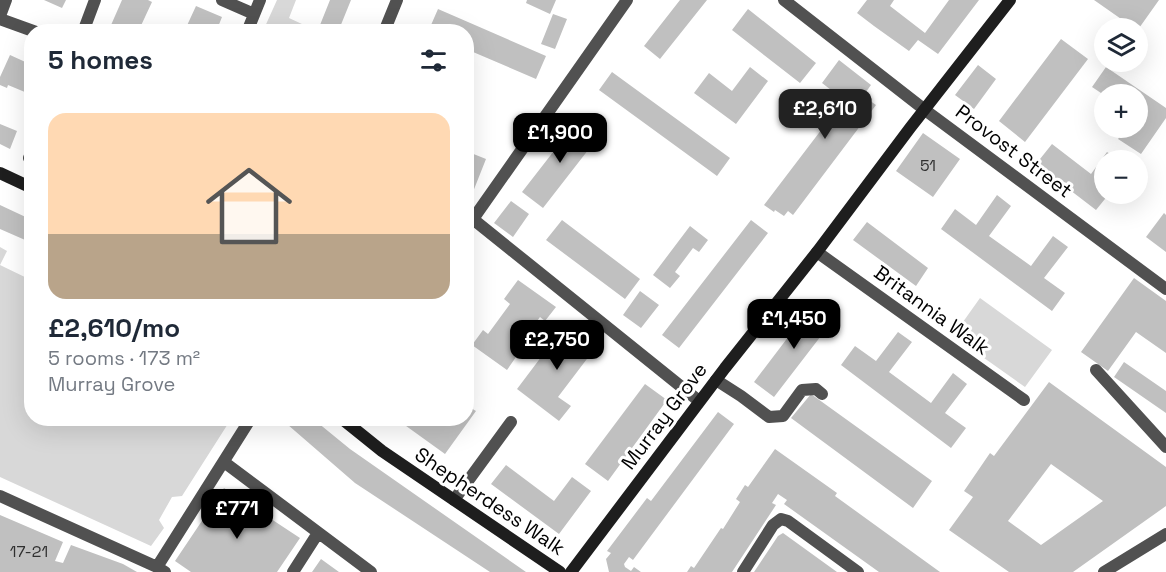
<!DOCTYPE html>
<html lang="en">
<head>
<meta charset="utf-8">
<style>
	body { margin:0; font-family:"Space Grotesk",sans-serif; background:#f2f2f3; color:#1f2937; height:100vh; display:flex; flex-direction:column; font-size:22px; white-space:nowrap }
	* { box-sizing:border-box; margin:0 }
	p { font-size:20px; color:#747a83 }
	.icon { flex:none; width:33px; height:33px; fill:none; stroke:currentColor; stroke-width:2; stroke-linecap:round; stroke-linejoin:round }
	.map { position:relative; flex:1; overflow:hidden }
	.sheet { position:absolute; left:24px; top:24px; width:450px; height:402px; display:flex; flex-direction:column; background:#fff; border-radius:24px; box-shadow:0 6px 24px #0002 }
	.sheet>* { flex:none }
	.tools { position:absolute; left:1094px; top:18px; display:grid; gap:12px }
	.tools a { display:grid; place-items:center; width:54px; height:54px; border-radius:50%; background:#fff; box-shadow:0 6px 24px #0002; font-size:30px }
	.price { position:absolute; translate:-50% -51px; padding:0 14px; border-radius:12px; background:#000; color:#fff; font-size:20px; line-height:39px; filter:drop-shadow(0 2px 3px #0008) }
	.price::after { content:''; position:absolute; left:50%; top:36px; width:18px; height:14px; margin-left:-9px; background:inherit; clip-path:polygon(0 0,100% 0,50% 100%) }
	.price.on { background:#222; color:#fff }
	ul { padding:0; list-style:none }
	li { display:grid; align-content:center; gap:12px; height:318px; padding:0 24px }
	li+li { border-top:2px solid #e0e1e3 }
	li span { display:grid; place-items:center; height:186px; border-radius:18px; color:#555 }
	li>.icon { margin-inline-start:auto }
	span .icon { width:108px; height:108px; fill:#fffc; stroke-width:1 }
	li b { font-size:26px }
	h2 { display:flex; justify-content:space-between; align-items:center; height:72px; padding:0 24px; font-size:26px }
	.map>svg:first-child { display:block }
	.green { fill:#d8d8d8 }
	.building { fill:#c0c0c0; fill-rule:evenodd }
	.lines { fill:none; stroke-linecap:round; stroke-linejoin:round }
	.street { stroke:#515151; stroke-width:12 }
	.secondary { stroke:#1e1e1e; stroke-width:12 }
	.labels { text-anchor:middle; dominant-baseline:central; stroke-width:6; stroke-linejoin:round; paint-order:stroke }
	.number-label { font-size:16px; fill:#303030 }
	.street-label { font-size:20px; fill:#000; stroke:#fff }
</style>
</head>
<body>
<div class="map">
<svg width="1166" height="572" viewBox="0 0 1166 572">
	<rect width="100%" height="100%" fill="#fff"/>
	<!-- green -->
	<path class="green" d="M277 0H296L289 18 317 31H263Z
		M0 247 7 251 0 265 31 280 32 418 231 419 182 496 172 497 159 520 164 528 151 546 0 477Z
		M980 298 1052 350 1025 387 953 336Z"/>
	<!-- building -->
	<path class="building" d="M44 0H66L62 8Z
		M122 0H148L152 2 138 32H108Z
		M330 0H351L338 32H335L320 25Z
		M527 0H556L550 14 526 3Z
		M680 0H707L660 59 644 46Z
		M867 0H894L890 6 925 33 949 0H979L938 54 918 40 909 51 874 26 857 13Z
		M1094 0H1159L1137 31V28H1134Z
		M196 6 222 17 216 32H184Z
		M438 9 546 56 536 79 466 49V32H428Z
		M748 9 816 63 800 83 732 30Z
		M553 14 567 19 555 49 541 44Z
		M1061 39 1088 59 1025 142 999 121Z
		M10 55 32 65V95L8 85 7 88 0 85V77Z
		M839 60 871 85 863 96 876 105 793 215 788 211 784 216 775 210 774 212 764 205 844 100 822 83Z
		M978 65 996 79 974 109 955 95Z
		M750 67 768 81 736 124 694 93 709 73 732 91Z
		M1106 67 1166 108V118L1141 154 1118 139 1126 128H1137V94L1104 95 1092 87Z
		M612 72 730 158 717 176 599 90Z
		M578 120 599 136 543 208 522 192Z
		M0 124 17 131 10 149 0 144Z
		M923 133 960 159 933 197 896 171Z
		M1052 144 1091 174 1107 152 1119 160H1104V194H1109L1096 210 1036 164Z
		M466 151 486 159 467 207H466Z
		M997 195 1011 206 989 236 1031 266 1053 236 1068 247 1044 278 1065 293 1052 311 941 229 955 209 976 225Z
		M511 201 529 214 513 237 494 223Z
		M0 205 32 220V243L0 229Z
		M1164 213 1166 215V252L1146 237Z
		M562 220 640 279 625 299 546 240Z
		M751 220 768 233 679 348 662 335Z
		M867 222 928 268 916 286 853 240Z
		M690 226 708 240 699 252 693 248 675 272 680 276 670 288 653 275Z
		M1134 278 1166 301V353L1136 332 1108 371 1081 352Z
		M518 280 556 307 545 321 540 317 513 354 516 357 507 370 472 345 483 330 488 334 510 304 504 299Z
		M640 291 659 305 641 328 623 315Z
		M814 303 834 319 774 397 754 382Z
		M566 324 596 347 558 397 571 406 559 421 517 389Z
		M898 332 912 342 889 372 931 403 953 373 967 384 945 413 966 428 951 448 841 365 855 346 876 361Z
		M1124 362 1166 391V413L1114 377Z
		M1049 382 1166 467V506L1073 572H1009L949 530 973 497 964 491 990 453 994 456ZM1051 464 1103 501 1041 545 1008 521Z
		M645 384 667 400 608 481 585 464Z
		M811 394 932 481 913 508 791 418Z
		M466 405 476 411 445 454 395 418H433L438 422 440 418H466Z
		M718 412 734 424 633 560 629 557 624 564 625 567 631 571 634 567 641 572H609L606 559 611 553 607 551 647 498 651 501Z
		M280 418H312L350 449 526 572H490L355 483Z
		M775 449 837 493 835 496 940 572H879L784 504 787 500 778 494 772 503 776 505 732 572H687L691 566 694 568 721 528 723 529 740 502 736 499 745 485 748 487Z
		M506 465 554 501 572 477 591 491 559 534 491 484Z
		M224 488 300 538 277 572H191L175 561Z
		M0 515 63 542 55 561 63 563 71 545 123 564 137 572H0Z
		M783 533 837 572H754L778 536Z
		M321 559 339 572H312Z"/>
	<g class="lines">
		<!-- street -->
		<path class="street" d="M222 0 254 14
			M784 0 925 110 1166 289
			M0 16 6 0
			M0 19 36 32
			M83 32 95 0
			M247 32 260 0
			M384 32 397 0
			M29 158 32 152
			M474 220 699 401
			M466 229 627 0
			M817 252 1024 400
			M1096 370 1166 447
			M716 380 741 396 769 417 783 416 802 390 816 389 822 394
			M224 462 371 572
			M0 496 157 567 165 572
			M454 500 511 422
			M157 567 251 418
			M293 572 318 533
			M743 572 773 525 781 519 788 521 858 572
			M1104 572 1166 534"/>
		<!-- secondary -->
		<path class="secondary" d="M0 173 32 188
			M341 418 382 451 560 572
			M571 572 725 368 817 252 910 128 1010 0"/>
	</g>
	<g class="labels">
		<!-- number labels -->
		<g class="number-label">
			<text x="928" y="165">51</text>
			<text x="29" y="551">17-21</text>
		</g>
		<!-- street labels -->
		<g class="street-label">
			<text transform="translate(1014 151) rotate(37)">Provost Street</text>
			<text transform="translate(932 310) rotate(36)">Britannia Walk</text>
			<text transform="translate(664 416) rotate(-53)">Murray Grove</text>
			<text transform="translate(490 501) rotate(34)">Shepherdess Walk</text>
		</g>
	</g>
</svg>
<div class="tools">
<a><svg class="icon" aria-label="layers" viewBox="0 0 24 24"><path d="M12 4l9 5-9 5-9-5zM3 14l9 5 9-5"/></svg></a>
<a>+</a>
<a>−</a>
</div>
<b class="price on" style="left:825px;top:140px">£2,610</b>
<b class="price" style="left:560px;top:164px">£1,900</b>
<b class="price" style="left:794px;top:350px">£1,450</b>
<b class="price" style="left:557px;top:371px">£2,750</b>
<b class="price" style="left:237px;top:540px">£771</b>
<section class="sheet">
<h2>5 homes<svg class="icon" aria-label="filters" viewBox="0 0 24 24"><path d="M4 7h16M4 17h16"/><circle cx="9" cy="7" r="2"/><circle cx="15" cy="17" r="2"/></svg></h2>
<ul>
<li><span style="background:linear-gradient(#ffd9b3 65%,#b9a48a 0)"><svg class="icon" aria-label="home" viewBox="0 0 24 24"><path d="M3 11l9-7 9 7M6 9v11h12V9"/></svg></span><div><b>£2,610/mo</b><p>5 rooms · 173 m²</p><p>Murray Grove</p></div></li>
</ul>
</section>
</div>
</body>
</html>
